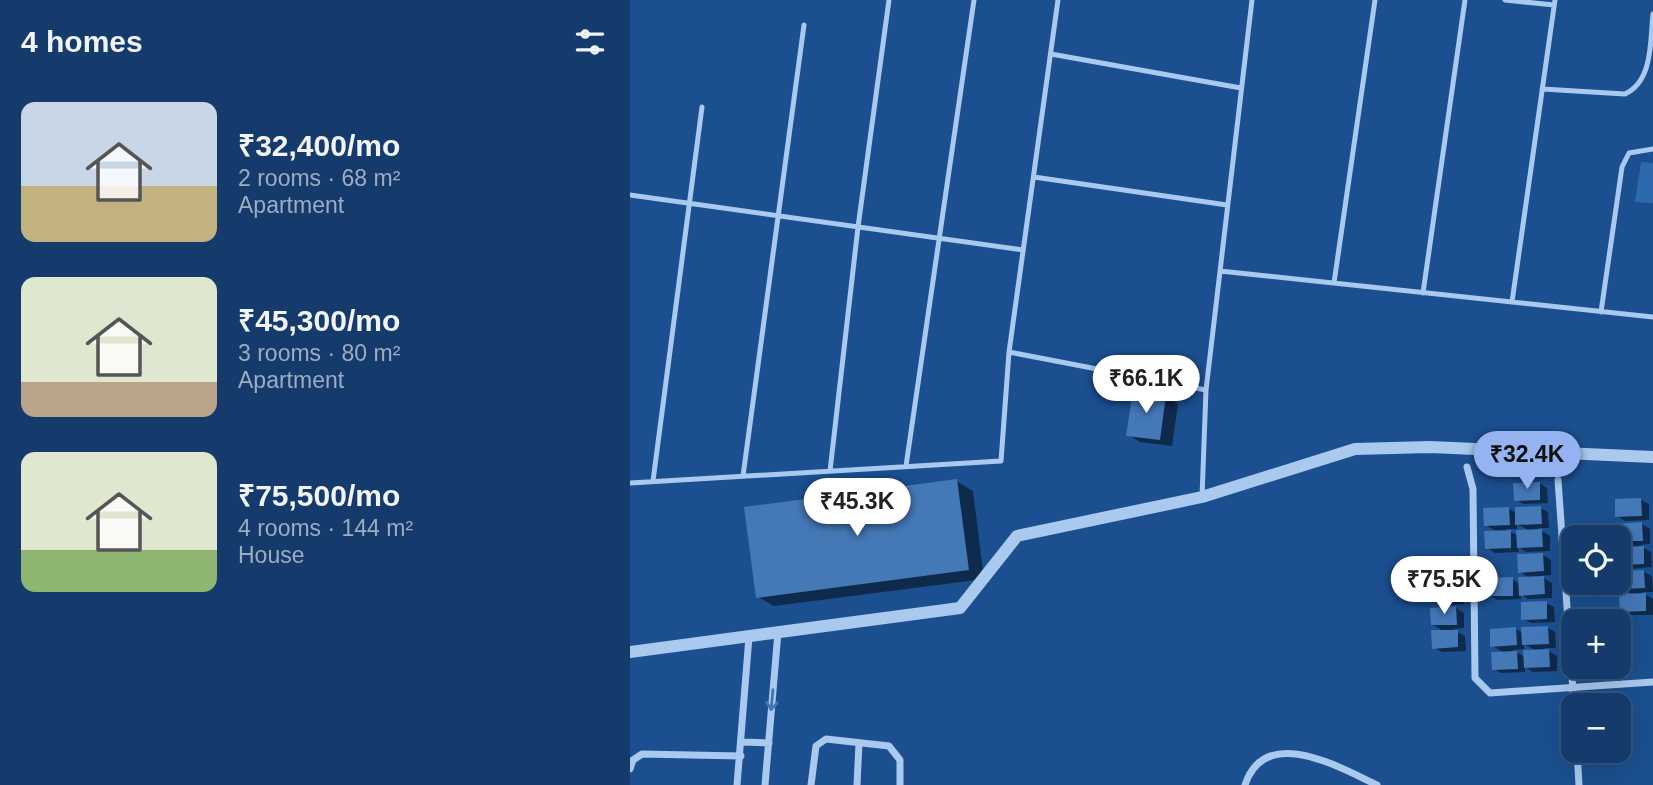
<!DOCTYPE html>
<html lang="en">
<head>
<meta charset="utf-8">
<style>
	body { margin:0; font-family:Arial,sans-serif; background:#214673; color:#f1f3f6; height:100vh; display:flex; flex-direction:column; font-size:26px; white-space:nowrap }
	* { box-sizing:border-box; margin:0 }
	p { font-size:23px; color:#9dadc1 }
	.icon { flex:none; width:38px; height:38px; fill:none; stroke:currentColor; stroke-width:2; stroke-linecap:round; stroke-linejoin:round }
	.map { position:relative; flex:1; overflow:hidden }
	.side { display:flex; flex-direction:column; background:#143b6b; width:630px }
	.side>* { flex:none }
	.controls { position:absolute; left:931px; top:525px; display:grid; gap:14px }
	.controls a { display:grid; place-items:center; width:70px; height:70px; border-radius:14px; background:#143b6b; box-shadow:0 7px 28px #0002,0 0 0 2px #33557e; font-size:35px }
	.price { position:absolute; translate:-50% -60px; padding:0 16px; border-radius:24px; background:#fff; color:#222; font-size:23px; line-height:46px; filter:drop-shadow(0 2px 4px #0008) }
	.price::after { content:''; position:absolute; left:50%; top:42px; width:21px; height:16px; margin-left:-10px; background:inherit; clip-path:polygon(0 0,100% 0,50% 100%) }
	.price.selected { background:#95b2f1; color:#111 }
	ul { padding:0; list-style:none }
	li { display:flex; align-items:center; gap:21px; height:175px; padding:0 21px }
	li span { display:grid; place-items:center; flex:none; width:196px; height:140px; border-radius:14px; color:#555 }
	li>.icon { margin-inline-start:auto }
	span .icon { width:84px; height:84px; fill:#fffc; stroke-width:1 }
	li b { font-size:30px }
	h2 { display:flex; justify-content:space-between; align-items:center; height:84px; padding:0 21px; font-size:30px }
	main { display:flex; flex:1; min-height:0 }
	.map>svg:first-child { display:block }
	.green { fill:#2e69ad }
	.shadow { fill:#0007; fill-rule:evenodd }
	.building { fill:#4478b7 }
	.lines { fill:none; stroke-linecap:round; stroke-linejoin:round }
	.service { stroke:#a9c9ee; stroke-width:5 }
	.minor { stroke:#a9c9ee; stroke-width:7 }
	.tertiary { stroke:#a9c9ee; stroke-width:12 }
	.oneway { stroke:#4674ac }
</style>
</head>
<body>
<main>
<section class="side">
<h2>4 homes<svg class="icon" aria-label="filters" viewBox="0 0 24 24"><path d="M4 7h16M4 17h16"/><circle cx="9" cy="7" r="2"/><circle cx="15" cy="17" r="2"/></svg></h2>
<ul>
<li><span style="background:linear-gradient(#c9d6e8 60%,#c2b280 0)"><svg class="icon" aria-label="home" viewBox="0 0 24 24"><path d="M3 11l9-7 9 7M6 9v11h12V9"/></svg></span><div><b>₹32,400/mo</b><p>2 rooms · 68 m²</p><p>Apartment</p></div></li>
<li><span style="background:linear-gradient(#dfe7d0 75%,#b9a48a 0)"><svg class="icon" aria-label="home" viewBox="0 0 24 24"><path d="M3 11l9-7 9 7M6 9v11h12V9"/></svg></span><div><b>₹45,300/mo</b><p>3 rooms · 80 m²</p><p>Apartment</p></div></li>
<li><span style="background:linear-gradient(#dfe7d0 70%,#8fb573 0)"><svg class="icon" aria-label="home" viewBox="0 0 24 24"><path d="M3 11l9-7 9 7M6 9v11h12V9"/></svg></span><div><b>₹75,500/mo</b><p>4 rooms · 144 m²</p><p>House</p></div></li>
</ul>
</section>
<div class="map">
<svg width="1023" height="785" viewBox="0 0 1023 785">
	<rect width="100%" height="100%" fill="#1b4f8f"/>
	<!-- green -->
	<path class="green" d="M1011 162 1023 163V203L1005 202Z"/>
	<!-- shadow -->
	<path class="shadow" d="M536 396 548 404 542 446 510 442 498 435Z
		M326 481 343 491 354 579 144 606 128 597Z
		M909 483 917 488 918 503 894 504 886 500Z
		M1011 500 1019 504V520L995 521 987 516Z
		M910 508 918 512 919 528H907L920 536V551L896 552 888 547 889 552 865 553 857 548 868 532 855 525 879 509 887 513ZM887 524 900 531 888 536 875 529H887Z
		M1012 524 1020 529V544L1009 545 1021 552 1022 567 998 569 990 564 1001 548 989 541V537Z
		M913 555 921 560V575L909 576 922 583V598L898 599 891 595V599L867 600 859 595 882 579 890 584 902 579 889 572Z
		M824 561 832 565V581H820L833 589 834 604 810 605 802 600 813 585 800 577Z
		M1014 572 1022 576 1023 592H1011L1023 599V615H1000L992 611 1003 595 991 588Z
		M916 603 924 607 925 622 901 623 893 619Z
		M826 608 834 613V628L822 629 835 636 836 651 812 652 804 648 815 632 802 624Z
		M918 628 925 632 926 648H914L927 656V671L903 672 895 667V672L871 673 864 669 875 653 862 646 886 629 894 634ZM894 644 907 651 895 657 882 650 894 649Z"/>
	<!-- building -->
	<path class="building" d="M503 390 536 395 530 440 496 436Z
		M327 479 339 570 126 598 114 507Z
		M910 482V500L884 501 883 483Z
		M1011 498 1012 516 985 517V499Z
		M911 506 912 524 885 525V507Z
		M879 507 880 525 854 526 853 508Z
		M1012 522 1013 541H989L986 524Z
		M912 529 913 547 887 548 886 530Z
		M881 530V548L855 549 854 531Z
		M1014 546V564L989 565V547Z
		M913 553 914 571 888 573 887 554Z
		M824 559 825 577 799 578 798 560Z
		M1014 570 1015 588 989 589V571Z
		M914 576 915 594 889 596 888 577Z
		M883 577V596H857L856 578Z
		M826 582V600L800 601 799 583Z
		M1016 593V611L990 612 989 594Z
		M917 601V619L891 620V602Z
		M826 606 827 625H801L800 608Z
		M918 626 919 644 892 645 891 627Z
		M886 627 887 645 860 647V629Z
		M801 630H828V647L802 649Z
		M919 649 920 667 894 668 893 650Z
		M887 651 888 669 862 670 861 652Z"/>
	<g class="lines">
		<!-- service -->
		<path class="service" d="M428 0 379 352 576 390 572 497
			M875 0 924 5
			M421 54 611 88
			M912 89 995 94C1023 81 1020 42 1023 14
			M404 177 597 205
			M0 195 393 250
			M590 271 1023 317
			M704 283 745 0
			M793 293 835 0
			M882 302 925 0
			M971 312 992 167 999 153 1023 149
			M576 390 622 0
			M276 466 344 0
			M200 471 228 227 259 0
			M113 476 174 25
			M23 481 72 107
			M0 483 371 461 379 352"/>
		<!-- minor -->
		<path class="minor" d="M837 467 843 489 845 678 860 693 1023 682
			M928 480 944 705
			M112 742 139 743
			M947 751 949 785
			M0 769 3 760 12 754 111 756
			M107 785 119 637
			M135 785 148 632
			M181 785 186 746 196 739 259 746 270 760V785
			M227 785 229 743
			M615 785C635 724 709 767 747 785"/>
		<!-- tertiary -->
		<path class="tertiary" d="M0 652 330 608 387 536 572 497 725 449 800 447 1023 457"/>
	</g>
	<!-- one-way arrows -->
	<defs><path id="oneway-shaft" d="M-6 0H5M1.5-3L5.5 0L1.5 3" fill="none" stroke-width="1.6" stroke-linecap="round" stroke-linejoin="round" transform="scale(1.75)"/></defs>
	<use class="oneway" href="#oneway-shaft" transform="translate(142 700) rotate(95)"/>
</svg>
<div class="controls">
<a><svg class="icon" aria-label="locate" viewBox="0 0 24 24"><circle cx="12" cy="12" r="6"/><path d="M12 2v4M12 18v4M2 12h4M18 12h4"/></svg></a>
<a>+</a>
<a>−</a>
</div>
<b class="price" style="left:516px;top:415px">₹66.1K</b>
<b class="price selected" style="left:897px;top:491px">₹32.4K</b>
<b class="price" style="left:227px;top:538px">₹45.3K</b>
<b class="price" style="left:814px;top:616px">₹75.5K</b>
</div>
</main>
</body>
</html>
